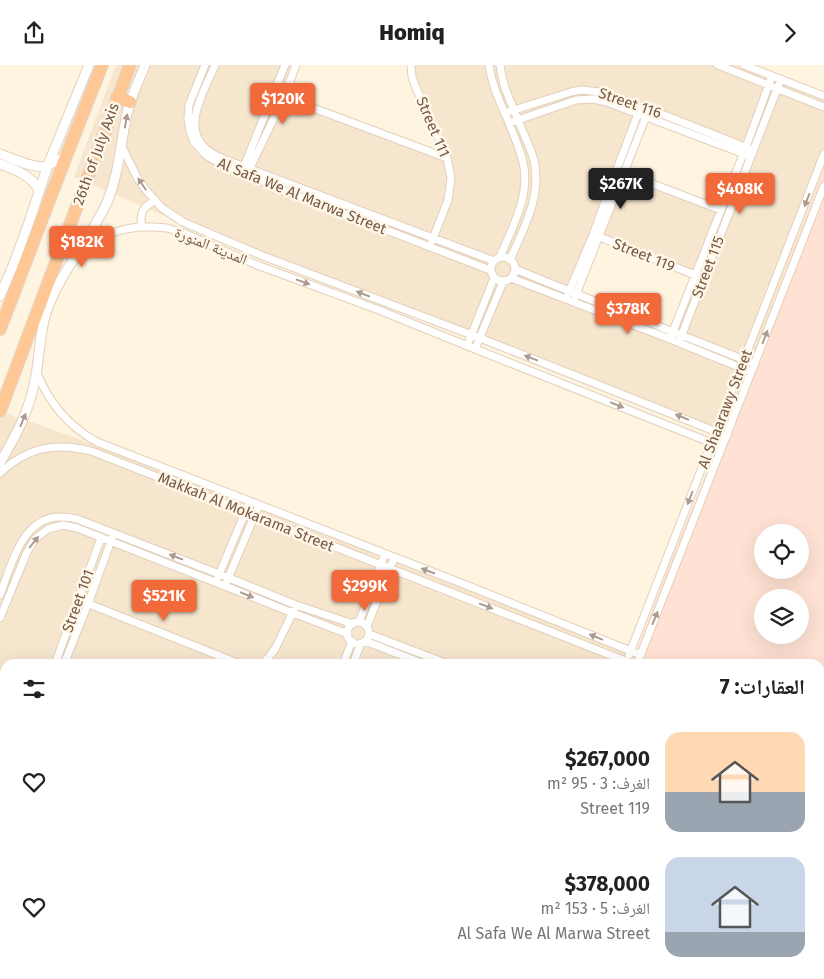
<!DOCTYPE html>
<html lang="ar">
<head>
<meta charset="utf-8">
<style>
	body { margin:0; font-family:"Fira Sans","Noto Naskh Arabic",sans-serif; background:#f6f6f6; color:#222; direction:rtl; height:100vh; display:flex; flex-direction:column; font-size:19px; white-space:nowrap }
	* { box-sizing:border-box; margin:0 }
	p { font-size:16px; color:#767676 }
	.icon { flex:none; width:28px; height:28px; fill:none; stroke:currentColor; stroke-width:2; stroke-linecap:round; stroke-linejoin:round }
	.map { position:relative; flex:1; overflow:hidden; direction:ltr }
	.side { position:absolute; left:0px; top:594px; width:825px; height:321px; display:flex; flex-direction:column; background:#fff; border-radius:15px 15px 0 0; box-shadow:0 5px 20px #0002; direction:rtl }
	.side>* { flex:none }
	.fabs { position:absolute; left:754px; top:459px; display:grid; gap:10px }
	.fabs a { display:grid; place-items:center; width:55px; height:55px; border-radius:50%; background:#fff; box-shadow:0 5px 20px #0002; font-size:25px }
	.price { position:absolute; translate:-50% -42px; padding:0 11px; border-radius:5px; background:#f36a3a; color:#fff; font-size:16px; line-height:32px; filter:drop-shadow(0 1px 2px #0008) }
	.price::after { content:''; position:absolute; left:50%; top:30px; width:15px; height:11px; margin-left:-8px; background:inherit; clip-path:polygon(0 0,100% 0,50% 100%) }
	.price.current { background:#222; color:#fff }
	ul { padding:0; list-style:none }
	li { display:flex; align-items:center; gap:15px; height:125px; padding:0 20px }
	li span { display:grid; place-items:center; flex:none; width:140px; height:100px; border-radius:15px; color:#555 }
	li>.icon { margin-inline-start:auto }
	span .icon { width:60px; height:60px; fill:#fffc; stroke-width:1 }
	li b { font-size:21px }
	h2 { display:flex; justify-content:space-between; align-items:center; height:60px; padding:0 20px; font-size:21px }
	header { display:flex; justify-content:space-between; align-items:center; height:65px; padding:0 20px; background:#fff; font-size:22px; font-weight:800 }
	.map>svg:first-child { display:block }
	.residential { fill:#f6e6ce; fill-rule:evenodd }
	.commercial { fill:#ffe2d3; fill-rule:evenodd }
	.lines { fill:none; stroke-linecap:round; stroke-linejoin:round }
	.minor-casing { stroke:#e3d0bb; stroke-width:9 }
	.tertiary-casing { stroke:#e3d0bb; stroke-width:11 }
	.trunk-casing { stroke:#e1dad6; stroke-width:14 }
	.minor { stroke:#fff; stroke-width:7 }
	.tertiary { stroke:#fff; stroke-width:9 }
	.trunk { stroke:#fec794; stroke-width:12 }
	.oneway { fill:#ad9b8f }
	.labels { text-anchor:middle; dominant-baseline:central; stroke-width:5; stroke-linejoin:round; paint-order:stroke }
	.street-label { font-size:15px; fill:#775945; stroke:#fff7e8 }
</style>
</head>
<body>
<header><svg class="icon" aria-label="forward" viewBox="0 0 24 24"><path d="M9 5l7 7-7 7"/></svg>Homiq<svg class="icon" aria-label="share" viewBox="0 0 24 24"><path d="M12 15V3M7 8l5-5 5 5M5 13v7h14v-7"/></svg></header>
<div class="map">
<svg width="824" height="914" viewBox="0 0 824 914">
	<rect width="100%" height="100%" fill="#fef4e0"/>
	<!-- residential -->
	<path class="residential" d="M116 0H291L281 27 449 92 419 22 414 0H742L824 31V105L796 177 751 298 722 370 607 324 260 192 74 112ZM644 46 748 88 724 148 619 110ZM594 171 699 210 677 269 573 229Z
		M0 346 121 389 635 591 632 599H445L428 592 426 599H5V891L0 888Z
		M34 910H512L510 914H37Z"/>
	<!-- commercial -->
	<path class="commercial" d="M824 105V914H510L512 910H820V599H632L668 502 751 298 796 177ZM762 468H800V505H762ZM762 532H800V570H762Z"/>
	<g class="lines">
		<defs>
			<path id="minor" d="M205 0 189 40 188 54 190 66 194 77 207 91 221 99 288 127 490 205
				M215 0C202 32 174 73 221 93L494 196
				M411 0 412 12 416 23 447 93 451 113 448 135 432 176
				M489 0C492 21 501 39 509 58 514 71 520 84 523 97 531 131 512 162 500 192
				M500 0C502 20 511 37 518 55 523 68 530 81 534 95 542 132 524 162 510 195
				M718 0 824 42
				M744 0 824 31
				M284 32 447 93
				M505 48 571 27 581 25 600 27 649 44 750 84
				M509 58 576 35 594 34 607 37 747 90
				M122 82 138 114 145 124 162 143 183 157 263 191 480 273 727 371
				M243 104 285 0
				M248 107 284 32 296 0
				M624 108 721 145
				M142 162C139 149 143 141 155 136
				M595 170 695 210
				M80 184 112 168 126 164 139 162H153L167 163 181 167 257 200 379 245 475 284 722 382
				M491 204a12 12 0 1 1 24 0a12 12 0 1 1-24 0Z
				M515 204 569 226 755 299
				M511 213 670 274 751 307
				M568 229 593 170 614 112 639 46
				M575 232 647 49
				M670 274 746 82 772 11
				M679 277 781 14
				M467 281 494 213
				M475 284 503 217
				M37 308C49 338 68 361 97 377L456 516 641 590
				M0 408C28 381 58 377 94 387L633 599
				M218 512 250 436
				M227 516 259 440
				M0 530C11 501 22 451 61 452 66 452 72 453 77 454L219 509 296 540 353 559
				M79 535 240 599
				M0 553 27 487 35 474 48 464 63 460 77 463 225 521 293 548 348 569
				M359 557 385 489
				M347 568a11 11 0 1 1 22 0a11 11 0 1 1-22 0Z
				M367 561 394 493
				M369 569 448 599
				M365 576 424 599
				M629 590 824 89
				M55 599 101 473
				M64 599 88 539 112 473
				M263 599 275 584 294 545
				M343 599 352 576
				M353 599 361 578
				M637 599 824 121
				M1 732 5 722
				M0 748 5 734
				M0 896 5 898
				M26 910 30 914
				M128 911 137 914
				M505 914 506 910
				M516 914 517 910"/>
			<path id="tertiary" d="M0 89C12 93 33 104 45 101 53 99 60 94 67 90
				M0 99C14 104 33 111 39 126
				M0 231 14 198 28 160 48 100 89 0
				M0 398C16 370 29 347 35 315 40 292 39 270 46 248 60 206 91 174 108 135 119 107 120 82 126 54 129 35 138 18 145 0"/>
			<path id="trunk" d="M117 32 130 37
				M0 264 65 94 102 0
				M0 346 130 0"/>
		</defs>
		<!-- minor casing -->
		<use href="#minor" class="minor-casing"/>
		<!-- tertiary casing -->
		<use href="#tertiary" class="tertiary-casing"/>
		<!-- trunk casing -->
		<use href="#trunk" class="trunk-casing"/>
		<!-- minor -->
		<use href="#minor" class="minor"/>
		<!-- tertiary -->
		<use href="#tertiary" class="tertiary"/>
		<!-- trunk -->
		<use href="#trunk" class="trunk"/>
	</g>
	<!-- one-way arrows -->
	<defs><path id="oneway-solid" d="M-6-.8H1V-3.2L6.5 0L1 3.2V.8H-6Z" transform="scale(1.25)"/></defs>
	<g class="oneway">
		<use href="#oneway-solid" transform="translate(126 56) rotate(-80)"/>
		<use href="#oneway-solid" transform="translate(142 119) rotate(-124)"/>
		<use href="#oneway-solid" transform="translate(807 135) rotate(111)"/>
		<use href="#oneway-solid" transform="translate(303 217) rotate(20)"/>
		<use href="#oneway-solid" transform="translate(363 229) rotate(-159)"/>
		<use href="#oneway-solid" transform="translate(765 272) rotate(-69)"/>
		<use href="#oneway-solid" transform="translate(531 293) rotate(-159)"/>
		<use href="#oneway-solid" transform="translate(617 340) rotate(22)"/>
		<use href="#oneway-solid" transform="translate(682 352) rotate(-158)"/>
		<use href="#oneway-solid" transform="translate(23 355) rotate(-67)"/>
		<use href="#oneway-solid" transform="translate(690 433) rotate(111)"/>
		<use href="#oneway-solid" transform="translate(34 477) rotate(-51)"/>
		<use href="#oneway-solid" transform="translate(176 492) rotate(-159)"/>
		<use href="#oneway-solid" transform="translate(428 506) rotate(-159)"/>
		<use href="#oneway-solid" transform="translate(247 530) rotate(22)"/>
		<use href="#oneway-solid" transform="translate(486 541) rotate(21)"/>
		<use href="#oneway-solid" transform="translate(655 553) rotate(-68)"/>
		<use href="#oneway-solid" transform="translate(596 572) rotate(-158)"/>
	</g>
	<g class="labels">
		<!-- street labels -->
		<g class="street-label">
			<text transform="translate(630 38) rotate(19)">Street 116</text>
			<text transform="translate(433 62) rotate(67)">Street 111</text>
			<text transform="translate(96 89) rotate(-70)">26th of July Axis</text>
			<text transform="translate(302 131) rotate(22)">Al Safa We Al Marwa Street</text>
			<text transform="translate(211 181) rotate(22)">المدينة المنورة</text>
			<text transform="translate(644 190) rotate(22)">Street 119</text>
			<text transform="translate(708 202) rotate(-69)">Street 115</text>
			<text transform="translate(725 344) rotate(-69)">Al Shaarawy Street</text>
			<text transform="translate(246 447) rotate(22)">Makkah Al Mokarama Street</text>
			<text transform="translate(78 536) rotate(-70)">Street 101</text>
		</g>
	</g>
</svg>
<div class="fabs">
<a><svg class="icon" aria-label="locate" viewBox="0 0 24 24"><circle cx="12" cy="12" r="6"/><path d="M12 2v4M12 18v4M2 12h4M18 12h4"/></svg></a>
<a><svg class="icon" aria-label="layers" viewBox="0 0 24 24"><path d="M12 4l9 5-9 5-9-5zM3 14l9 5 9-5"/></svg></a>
</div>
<b class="price" style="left:283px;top:60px">$120K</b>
<b class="price current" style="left:621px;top:145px">$267K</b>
<b class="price" style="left:740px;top:150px">$408K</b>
<b class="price" style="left:82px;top:203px">$182K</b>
<b class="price" style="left:628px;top:270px">$378K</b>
<b class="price" style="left:365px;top:547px">$299K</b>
<b class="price" style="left:164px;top:557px">$521K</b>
<section class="side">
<h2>العقارات: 7<svg class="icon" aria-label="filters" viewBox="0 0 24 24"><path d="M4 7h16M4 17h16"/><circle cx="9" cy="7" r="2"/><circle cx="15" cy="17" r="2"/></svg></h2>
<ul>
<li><span style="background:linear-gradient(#ffd9b3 60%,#9aa5b1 0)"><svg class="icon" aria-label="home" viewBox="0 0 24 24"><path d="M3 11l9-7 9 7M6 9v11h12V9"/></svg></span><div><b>$267,000</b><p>الغرف: 3 · 95 m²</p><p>Street 119</p></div><svg class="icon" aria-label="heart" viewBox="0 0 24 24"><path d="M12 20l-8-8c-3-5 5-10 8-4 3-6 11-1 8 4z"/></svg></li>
<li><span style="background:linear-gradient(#c9d6e8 75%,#9aa5b1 0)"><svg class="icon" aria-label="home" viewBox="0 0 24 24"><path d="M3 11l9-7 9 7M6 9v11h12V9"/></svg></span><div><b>$378,000</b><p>الغرف: 5 · 153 m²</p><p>Al Safa We Al Marwa Street</p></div><svg class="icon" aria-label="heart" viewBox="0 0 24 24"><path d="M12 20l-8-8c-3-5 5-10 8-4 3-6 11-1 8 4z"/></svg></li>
</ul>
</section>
</div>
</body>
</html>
